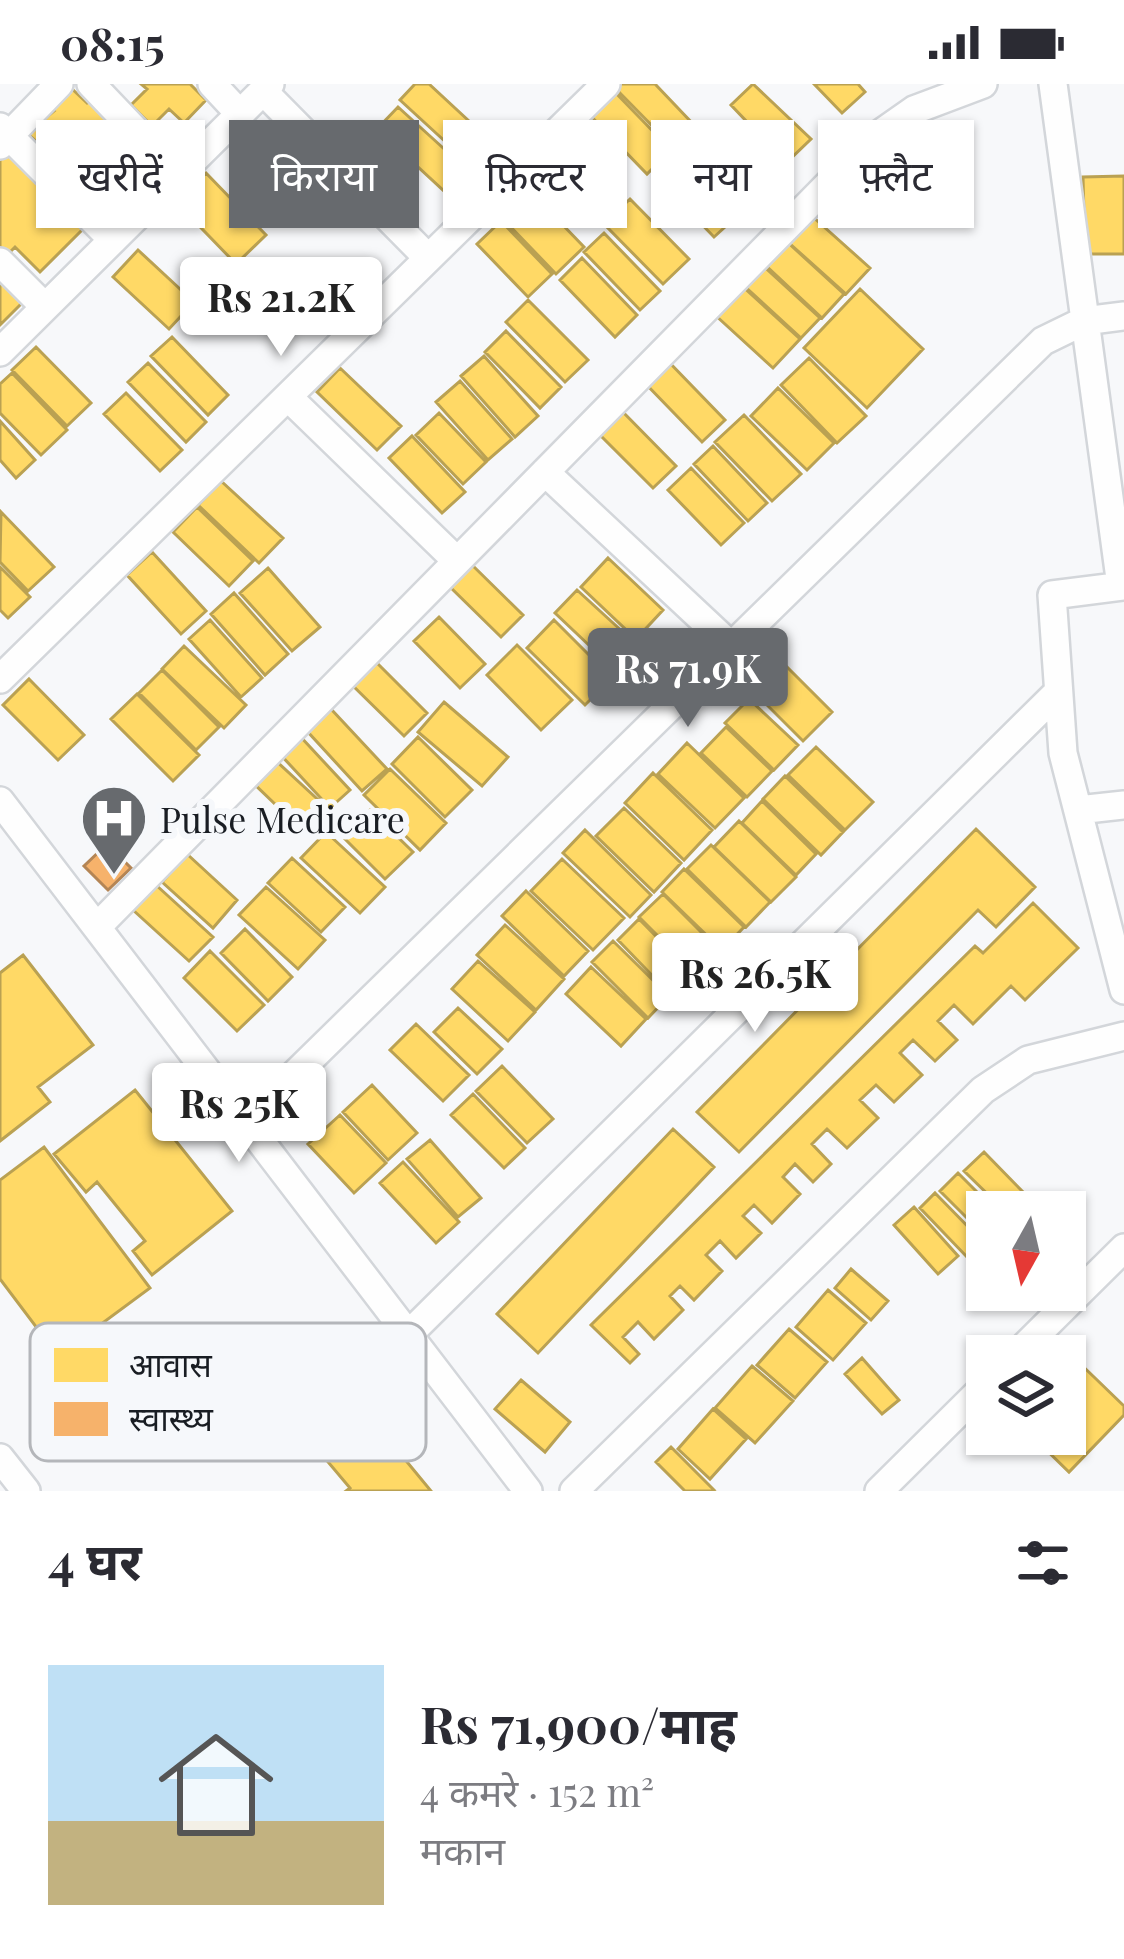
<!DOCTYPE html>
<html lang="hi">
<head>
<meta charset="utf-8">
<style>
	body { margin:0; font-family:"Playfair Display","Noto Sans Devanagari",serif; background:#f7f7f7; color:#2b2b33; height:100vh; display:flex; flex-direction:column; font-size:45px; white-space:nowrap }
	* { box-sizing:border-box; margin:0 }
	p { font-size:39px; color:#7c7c81 }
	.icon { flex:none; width:66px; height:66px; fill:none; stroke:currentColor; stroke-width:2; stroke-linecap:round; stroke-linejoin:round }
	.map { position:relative; height:1407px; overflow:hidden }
	.drawer { display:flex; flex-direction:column; background:#fff; flex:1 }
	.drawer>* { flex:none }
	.hud { position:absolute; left:36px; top:36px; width:1053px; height:108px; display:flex; gap:24px }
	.needle { width:78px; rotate:188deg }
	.controls { position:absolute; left:966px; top:1107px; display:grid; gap:24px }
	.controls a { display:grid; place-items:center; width:120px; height:120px; border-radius:0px; background:#fff; box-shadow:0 3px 9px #0004; font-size:60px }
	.price { position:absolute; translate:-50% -102px; padding:0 27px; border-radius:12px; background:#fff; color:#222; font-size:39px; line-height:78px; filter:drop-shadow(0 3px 6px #0008) }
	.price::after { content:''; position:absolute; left:50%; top:72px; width:36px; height:27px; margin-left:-18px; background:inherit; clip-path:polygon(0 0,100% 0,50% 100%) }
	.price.active { background:#676a6e; color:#fff }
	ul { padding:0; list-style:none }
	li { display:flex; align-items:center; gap:36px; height:300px; padding:0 48px }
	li+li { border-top:3px solid #e1e1e2 }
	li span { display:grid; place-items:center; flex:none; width:336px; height:240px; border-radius:0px; color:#555 }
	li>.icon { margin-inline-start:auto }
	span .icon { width:144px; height:144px; fill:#fffc; stroke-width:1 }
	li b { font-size:51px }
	h2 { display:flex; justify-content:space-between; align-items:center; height:144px; padding:0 48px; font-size:51px }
	.pill { padding:0 42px; border-radius:0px; background:#fff; box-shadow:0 3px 9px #0004; font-size:42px; line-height:108px }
	.pill.active { background:#676a6e; color:#fff }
	.status { display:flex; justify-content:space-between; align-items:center; height:84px; padding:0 60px; background:#fff; direction:ltr }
	.status svg { height:33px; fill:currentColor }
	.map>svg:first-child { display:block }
	.homes { fill:#ffd966; stroke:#baa152; stroke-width:3 }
	.health { fill:#f6b26b; stroke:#b48555; stroke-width:3 }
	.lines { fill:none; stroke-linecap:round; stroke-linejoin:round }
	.minor-casing { stroke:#d3d6da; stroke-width:32 }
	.minor { stroke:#fefefe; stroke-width:27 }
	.labels { text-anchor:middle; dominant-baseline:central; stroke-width:12; stroke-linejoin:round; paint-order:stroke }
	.poi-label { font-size:36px; fill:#191d23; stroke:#f6f8fb; text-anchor:start }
	.key { fill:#f6f8fb; stroke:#b4b6ba; stroke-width:3 }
	.key-label { font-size:33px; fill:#191d23 }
</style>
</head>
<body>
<div class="status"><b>08:15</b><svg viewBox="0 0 49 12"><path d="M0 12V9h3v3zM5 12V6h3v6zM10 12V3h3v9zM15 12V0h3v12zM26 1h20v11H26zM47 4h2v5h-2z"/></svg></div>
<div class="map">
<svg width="1124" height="1407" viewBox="0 0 1124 1407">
	<rect width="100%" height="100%" fill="#f7f8fa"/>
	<!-- homes -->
	<path class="homes" d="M141 0H190L206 16 184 39 169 25 152 42 131 21 147 5Z
		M415 0H429L483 50 462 73 400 16Z
		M621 0H655L694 41 672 62 616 5Z
		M753 0 811 55 786 79 731 21Z
		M814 0H858L865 8 842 29Z
		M609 2 671 66 647 90 585 26Z
		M70 3 87 19 95 11 149 77 107 123 86 104 101 87 97 84 82 100 75 93 84 84 66 68 58 77 27 49 54 27 50 24Z
		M398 23 464 83 443 106 377 45Z
		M698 47 761 112 742 131 678 66Z
		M11 60 90 138 40 188 15 163 8 170 0 163V71Z
		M676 71 736 133 714 153 654 91Z
		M206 89 266 151 236 180 176 118Z
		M1124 92V170H1085L1083 93Z
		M533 110 584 163 556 190 505 137Z
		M630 115 689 175 663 200 604 140Z
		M813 133 870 184 846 210 789 159Z
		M501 137 552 190 528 213 477 160Z
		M604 149 660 207 640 226 584 168Z
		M784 155 844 210 822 234 762 178Z
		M138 166 194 218 169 245 113 193Z
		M582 174 637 231 615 253 560 196Z
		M760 179 820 234 801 254 741 199Z
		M0 191 25 216 0 241Z
		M741 201 800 255 773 284 714 230Z
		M860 205 923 265 867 324 804 264Z
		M528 216 588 276 565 298 506 238Z
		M506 247 561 303 540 324 485 268Z
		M172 253 228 311 208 331 151 272Z
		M36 263 91 319 67 342 12 286Z
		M484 272 538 332 515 353 461 292Z
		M665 274 725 336 702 358 642 296Z
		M809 274 866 332 837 359 781 301Z
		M148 279 206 338 186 358 128 298Z
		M340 284 401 342 377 366 317 308Z
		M12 289 67 346 41 371 0 329V300Z
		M460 297 512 355 488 376 436 318Z
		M778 304 834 359 807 386 751 332Z
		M126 309 182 366 160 387 104 330Z
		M617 322 676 382 653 404 594 345Z
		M439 329 486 378 463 400 416 351Z
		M744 331 801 390 772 417 715 358Z
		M0 337 35 376 16 394 0 376Z
		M412 352 465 408 442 429 389 374Z
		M713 362 767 419 748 437 694 380Z
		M691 384 744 439 721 461 668 406Z
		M221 397 283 454 259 479 198 421Z
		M197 423 253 477 229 502 173 448Z
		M1 428 54 483 28 507 0 478Z
		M152 468 206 527 181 550 127 491Z
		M608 474 663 526 636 555 581 503Z
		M468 477 523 531 501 553 446 499Z
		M0 483 30 513 8 534 0 526Z
		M268 484 320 543 292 567 240 509Z
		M577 506 636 560 613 584 555 529Z
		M234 509 288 570 265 591 211 530Z
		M439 533 485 580 460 604 414 557Z
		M210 536 262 594 241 613 189 555Z
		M554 536 612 594 585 621 527 564Z
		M517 561 572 616 541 646 487 591Z
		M184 562 246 621 224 644 162 585Z
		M369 571 427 629 404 652 345 594Z
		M779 575 832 628 803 657 750 604Z
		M162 586 219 643 196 666 139 609Z
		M29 595 84 651 58 676 3 621Z
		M137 610 199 671 173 697 111 635Z
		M749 615 798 661 774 686 725 639Z
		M444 618 508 673 482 702 418 648Z
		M331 625 387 685 362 707 307 647Z
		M726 643 772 687 747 713 701 669Z
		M298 650 350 706 330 724 278 668Z
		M418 653 472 706 445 733 392 680Z
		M687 659 744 714 715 744 658 690Z
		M816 663 873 718 845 746 788 691Z
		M274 675 327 724 304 748 252 698Z
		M390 685 446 739 420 766 364 711Z
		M653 689 712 746 684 776 625 719Z
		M785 692 843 748 821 771 763 715Z
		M762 717 816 770 796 791 742 739Z
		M624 724 681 779 654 808 596 752Z
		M370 726 413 768 385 795 343 753Z
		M739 737 796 793 771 818 714 763Z
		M976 745 1035 803 996 843 978 826 739 1068 697 1028Z
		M585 746 651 811 630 833 563 769Z
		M326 748 385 803 360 829 301 774Z
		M711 761 770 818 746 843 687 785Z
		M187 770 237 816 213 844 162 798Z
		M292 774 345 823 321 848 268 799Z
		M562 775 624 834 593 866 531 807Z
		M684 785 744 843 722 866 662 808Z
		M156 801 213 853 189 877 133 826Z
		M266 803 325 856 298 885 239 831Z
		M526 807 588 867 564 892 502 832Z
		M663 810 719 866 695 889 639 833Z
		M1033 819 1078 864 1025 916 1011 902 973 940 954 921 938 937 957 956 935 977 913 956 900 969 922 991 894 1018 876 1001 860 1016 878 1034 847 1064 827 1045 812 1060 831 1080 813 1098 795 1080 783 1093 800 1110 772 1139 754 1121 743 1132 761 1149 736 1174 720 1157 706 1171 722 1187 694 1216 680 1202 670 1212 683 1226 654 1255 638 1238 623 1253 639 1270 630 1279 591 1241 975 862 983 869Z
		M639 835 693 890 671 911 618 856Z
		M505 841 564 895 536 926 477 871Z
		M245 845 292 893 268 917 221 869Z
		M613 857 669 912 648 934 592 878Z
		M210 867 264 921 237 947 184 894Z
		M23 871 93 961 38 1003 50 1018 0 1057V889Z
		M478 877 535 928 508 957 452 905Z
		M591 883 646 935 621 962 566 910Z
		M458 924 502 965 477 990 434 948Z
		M416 940 469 991 443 1017 390 966Z
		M502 982 553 1035 527 1059 476 1007Z
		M372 1001 417 1049 388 1076 343 1028Z
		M135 1006 232 1127 152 1191 133 1167 145 1157 97 1098 86 1108 54 1070Z
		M473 1010 525 1064 504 1084 451 1031Z
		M340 1031 386 1079 354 1109 308 1060Z
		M673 1045 714 1083 538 1269 497 1230Z
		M430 1056 481 1114 458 1133 407 1075Z
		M44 1063 150 1204 58 1272 0 1195V1096Z
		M984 1068 1025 1110 1006 1128 964 1087Z
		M403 1078 459 1138 436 1159 380 1099Z
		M958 1089 997 1128H987L983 1150 940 1107Z
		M935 1109 982 1157 966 1172 920 1124Z
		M914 1123 958 1172 938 1190 894 1141Z
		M851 1185 888 1217 871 1236 835 1204Z
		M828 1206 866 1239 833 1276 796 1243Z
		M789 1245 827 1278 795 1314 757 1281Z
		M1065 1265 1124 1322V1331L1069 1388 1030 1350H1065V1272H1058Z
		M862 1274 899 1316 882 1330 845 1290Z
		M752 1282 793 1317 755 1359 715 1324Z
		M521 1296 570 1338 545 1368 495 1325Z
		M713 1325 746 1355 710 1395 678 1365Z
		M370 1333 431 1407H346L350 1404 323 1372Z
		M671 1363 714 1406 712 1407H685L656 1378Z"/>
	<!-- health -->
	<path class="health" d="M107 760 131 784 108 806 84 782Z"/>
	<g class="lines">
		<defs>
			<path id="minor" d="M91 0 178 91
				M212 0 240 30
				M1053 0 1121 502
				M263 7 428 174
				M0 43 113 156
				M0 61 59 0
				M0 178 45 223
				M0 268 270 0
				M288 313 457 477
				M545 388 729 560
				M1124 502 1052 511 1063 669 1124 906
				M0 595 606 0
				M0 717 528 1407
				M1078 726 1124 721
				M98 842 874 54 914 26 983 0
				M246 1038 1043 257 1084 237 1124 232
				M411 1248 1056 610
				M1015 1272 1124 1164
				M0 1374 26 1407
				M574 1407 983 1006 1028 976 1124 952
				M879 1407 987 1300"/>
		</defs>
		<!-- minor casing -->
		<use href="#minor" class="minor-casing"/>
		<!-- minor -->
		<use href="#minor" class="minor"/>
	</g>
	<!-- icons -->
	<defs>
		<symbol id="hospital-pin" viewBox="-11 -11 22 30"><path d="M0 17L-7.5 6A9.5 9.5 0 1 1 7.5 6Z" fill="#676a6e" stroke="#f6f8fb"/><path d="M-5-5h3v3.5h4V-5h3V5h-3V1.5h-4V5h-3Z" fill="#fff"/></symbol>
	</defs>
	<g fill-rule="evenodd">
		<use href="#hospital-pin" x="76" y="696" width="76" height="104"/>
	</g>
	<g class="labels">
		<!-- poi labels -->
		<g class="poi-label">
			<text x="160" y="734">Pulse Medicare</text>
		</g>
	</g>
	<!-- legend -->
	<rect x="30" y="1239" width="396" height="138" rx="18" class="key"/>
	<rect x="54" y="1264" width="54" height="34" fill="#ffd966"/>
	<rect x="54" y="1318" width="54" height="34" fill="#f6b26b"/>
	<g class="key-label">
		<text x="129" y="1293">आवास</text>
		<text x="129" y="1347">स्वास्थ्य</text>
	</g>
</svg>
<div class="controls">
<a><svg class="needle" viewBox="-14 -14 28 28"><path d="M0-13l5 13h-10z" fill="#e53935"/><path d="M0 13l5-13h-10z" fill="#7c7c81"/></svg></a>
<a><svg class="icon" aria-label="layers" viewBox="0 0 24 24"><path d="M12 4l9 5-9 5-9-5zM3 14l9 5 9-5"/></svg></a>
</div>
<b class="price" style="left:281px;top:275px">Rs 21.2K</b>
<b class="price active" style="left:688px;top:646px">Rs 71.9K</b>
<b class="price" style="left:755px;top:951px">Rs 26.5K</b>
<b class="price" style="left:239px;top:1081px">Rs 25K</b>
<div class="hud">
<a class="pill">खरीदें</a>
<a class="pill active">किराया</a>
<a class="pill">फ़िल्टर</a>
<a class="pill">नया</a>
<a class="pill">फ़्लैट</a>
</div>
</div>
<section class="drawer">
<h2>4 घर<svg class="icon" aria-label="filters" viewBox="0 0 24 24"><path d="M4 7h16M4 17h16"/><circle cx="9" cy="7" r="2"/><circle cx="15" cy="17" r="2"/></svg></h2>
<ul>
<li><span style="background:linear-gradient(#bfe0f5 65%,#c2b280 0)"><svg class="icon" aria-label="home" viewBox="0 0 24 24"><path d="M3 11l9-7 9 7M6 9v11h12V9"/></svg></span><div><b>Rs 71,900/माह</b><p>4 कमरे · 152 m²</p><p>मकान</p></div></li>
</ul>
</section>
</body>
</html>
